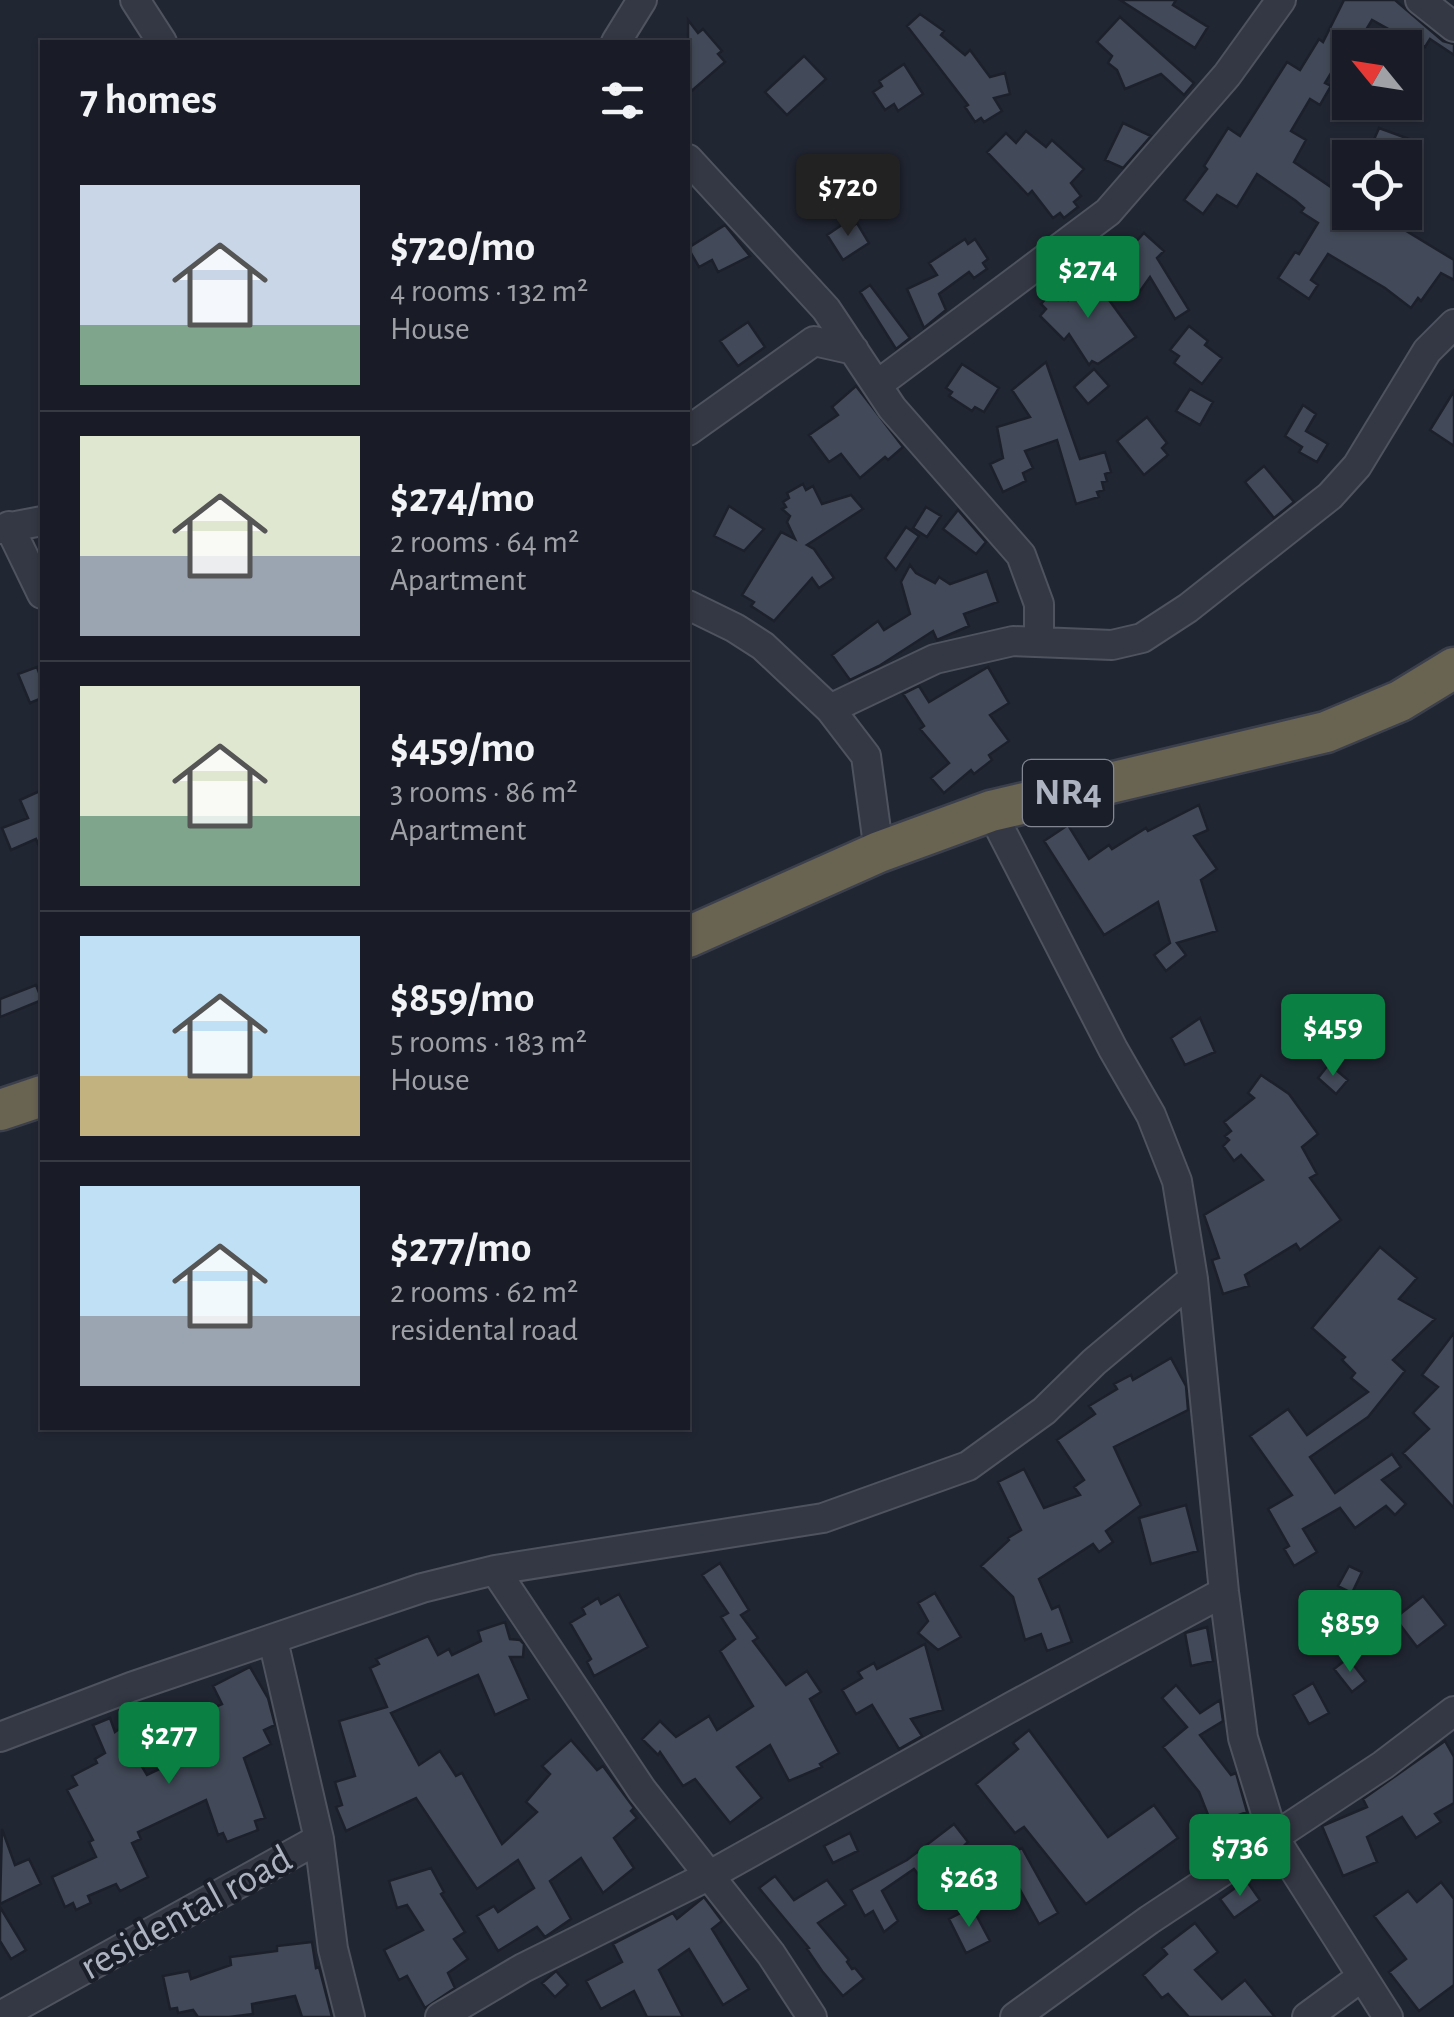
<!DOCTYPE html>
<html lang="en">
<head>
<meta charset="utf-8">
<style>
	body { margin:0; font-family:"Alegreya Sans",sans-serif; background:#22252e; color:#f1f3f6; height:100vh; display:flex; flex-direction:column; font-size:38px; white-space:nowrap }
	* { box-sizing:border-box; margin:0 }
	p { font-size:32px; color:#9fa1a7 }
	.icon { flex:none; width:55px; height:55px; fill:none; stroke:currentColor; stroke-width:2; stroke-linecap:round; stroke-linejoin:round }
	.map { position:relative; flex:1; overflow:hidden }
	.drawer { position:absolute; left:40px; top:40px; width:650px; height:1390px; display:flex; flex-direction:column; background:#191c26; border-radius:0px; box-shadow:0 2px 8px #0004,0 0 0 2px #373a43 }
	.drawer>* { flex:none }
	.needle { width:65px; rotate:300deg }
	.buttons { position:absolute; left:1332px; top:30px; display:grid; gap:20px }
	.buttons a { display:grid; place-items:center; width:90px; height:90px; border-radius:0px; background:#191c26; box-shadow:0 2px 8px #0004,0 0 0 2px #373a43; font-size:50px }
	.price { position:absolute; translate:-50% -85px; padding:0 22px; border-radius:10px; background:#0b8043; color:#fff; font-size:32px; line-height:65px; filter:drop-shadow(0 2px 5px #0008) }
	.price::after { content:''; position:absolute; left:50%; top:60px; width:30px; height:22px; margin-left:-15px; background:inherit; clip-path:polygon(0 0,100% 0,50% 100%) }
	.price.on { background:#222; color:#fff }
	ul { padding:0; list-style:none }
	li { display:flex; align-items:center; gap:30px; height:250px; padding:0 40px }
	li+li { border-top:2px solid #373a43 }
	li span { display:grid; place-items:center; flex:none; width:280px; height:200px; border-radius:0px; color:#555 }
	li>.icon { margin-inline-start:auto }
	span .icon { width:120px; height:120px; fill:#fffc; stroke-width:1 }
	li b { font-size:42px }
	h2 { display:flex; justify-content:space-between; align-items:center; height:120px; padding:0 40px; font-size:42px }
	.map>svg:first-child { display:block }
	.building { fill:#424958; stroke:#1c202b; stroke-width:2.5 }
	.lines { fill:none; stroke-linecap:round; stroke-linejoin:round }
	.minor-casing { stroke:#4e535f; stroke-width:32 }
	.highway-casing { stroke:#3c404c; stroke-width:45 }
	.minor { stroke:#343844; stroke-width:28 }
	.highway { stroke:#696352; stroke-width:40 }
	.labels { text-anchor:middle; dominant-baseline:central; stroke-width:8; stroke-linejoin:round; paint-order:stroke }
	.shield { fill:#1a1e29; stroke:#828693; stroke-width:2.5 }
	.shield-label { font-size:38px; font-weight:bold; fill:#aeb3c1 }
	.street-label { font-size:40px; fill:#aeb3c1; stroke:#1a1e29 }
</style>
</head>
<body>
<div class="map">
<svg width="1454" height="2017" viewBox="0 0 1454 2017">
	<rect width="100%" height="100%" fill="#212633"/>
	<!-- building -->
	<path class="building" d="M1120 0H1176L1173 5 1208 27 1195 48Z
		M1344 0H1395L1443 41 1454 44V55L1430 39 1425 47 1414 40 1407 53 1405 48 1393 46 1399 35 1372 20 1363 35 1356 32 1325 83 1331 86 1320 105 1310 99 1291 131 1306 140 1294 162 1350 200V212H1395L1390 221 1454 260V280L1441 273 1421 301 1418 298 1411 308 1385 288 1328 254 1311 280 1318 285 1309 299 1278 278 1295 252 1299 254 1318 223 1301 212 1304 208 1296 201 1257 174 1237 207 1217 195 1203 214 1184 200 1207 169 1204 166 1228 128 1240 136 1287 62 1300 70 1319 39 1323 42Z
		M920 14 944 31 941 35 965 55 970 50 990 77 1005 73 1010 94 994 98 1002 111 984 122 981 118 975 122 965 107 968 105 907 26Z
		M1120 17 1194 83 1184 95 1161 74 1125 89 1117 70 1108 63 1112 56 1097 42Z
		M688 20 698 33 703 29 722 51 718 54 725 62 688 94Z
		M804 56 826 79 787 115 765 92Z
		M904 64 923 94 898 111 894 104 885 110 873 92 882 86 879 81Z
		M1123 123 1151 136 1123 168 1105 160Z
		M1379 128 1420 143 1414 158H1366Z
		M1026 131 1046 147 1052 140 1084 169 1071 183 1081 196 1074 202 1078 207 1064 218 1060 213 1053 218 1032 191 1028 195 987 152 1006 133 1016 143Z
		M849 220 853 226 857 223 869 243 843 260 827 235Z
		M725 225 750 256 718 272 712 260 699 267 688 248Z
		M1144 233 1164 251 1157 258 1189 310 1175 319 1150 277 1138 294 1108 272Z
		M965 239 968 244 975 239 988 259 983 263 987 269 974 278 969 272 939 294 946 310 924 328 907 289 937 275 929 263Z
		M1090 274 1136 337 1098 364 1092 361 1089 365 1069 334 1064 340 1040 316 1046 309 1041 304 1056 288 1068 300 1079 281 1083 284Z
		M870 285 910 338 896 349 860 292Z
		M748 322 765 347 738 366 720 341Z
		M1189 326 1208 341 1205 345 1222 358 1202 384 1174 363 1179 356 1170 350Z
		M1046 362 1080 459 1105 452 1111 472 1105 474 1107 481 1102 482 1104 490 1097 492 1099 497 1076 504 1057 440 1025 451 1033 468 1023 473 1026 481 1003 492 990 464 1003 458 997 427 1030 417 1012 390Z
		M962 364 999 388 984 412 975 407 972 411 949 396 952 392 946 388Z
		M1094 369 1109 386 1088 404 1074 387Z
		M856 386 903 447 888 460 885 457 860 478 841 454 829 462 809 435 838 415 832 407Z
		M1190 389 1213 402 1200 425 1176 411Z
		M1454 391V446L1430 430Z
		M1303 405 1316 414 1306 431 1328 444 1317 462 1299 452 1302 447 1285 436Z
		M1147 417 1167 443 1162 448 1168 455 1144 475 1117 441Z
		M1264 466 1294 502 1274 518 1245 482Z
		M803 484 806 490 813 486 822 504 851 495 863 509 807 545 814 549 834 578 819 588 812 578 774 621 751 606 754 602 742 595 781 532 795 539 787 522 790 516 782 509 786 507 783 502 789 498 787 493Z
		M729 506 764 529 744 551 714 536Z
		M926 507 941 516 927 537 913 528Z
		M958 510 986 542 976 554 943 529Z
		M906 527 919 536 896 570 885 558Z
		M910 565 916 573 935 583 939 577 950 584 987 571 998 602 964 614 969 626 937 640 933 631 879 666 850 680 832 655 878 621 884 630 910 614 901 582Z
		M37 667 42 681V698L30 703 18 674Z
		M988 667 1009 703 990 715 1009 741 989 755 992 760 974 774 971 770 944 793 931 778 949 763 920 729 924 726 903 694 919 686 929 702Z
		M42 790V853L36 839 11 850 2 828 28 818 20 800Z
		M1199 805 1208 830 1194 836 1217 869 1201 880 1217 931 1177 943 1186 955 1166 971 1154 955 1170 943 1158 902 1104 935 1044 841 1068 825 1089 859 1109 845 1112 849 1146 828 1148 831Z
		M36 985 42 1000 0 1017V999Z
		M1200 1018 1215 1052 1185 1065 1171 1038Z
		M1329 1064 1348 1080 1336 1094 1318 1078Z
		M1261 1075 1289 1094 1318 1134 1302 1147 1317 1174 1310 1178 1341 1220 1300 1250 1296 1244 1245 1275 1249 1286 1223 1294 1212 1260 1219 1258 1204 1215 1263 1180 1241 1155 1234 1161 1223 1146 1229 1140 1225 1136 1231 1131 1224 1122 1254 1098 1248 1093Z
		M1380 1247 1417 1278 1399 1299 1435 1319 1393 1360 1405 1371 1368 1417 1310 1457 1335 1493 1392 1454 1401 1467 1382 1480 1406 1504 1395 1515 1386 1506 1355 1528 1340 1508 1303 1529 1317 1552 1294 1566 1284 1549 1289 1546 1268 1509 1292 1495 1250 1436 1288 1409 1307 1435 1368 1392 1351 1378 1355 1373 1342 1360 1345 1357 1312 1328Z
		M1454 1333V1508L1403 1453 1429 1429 1413 1413 1438 1387 1422 1375Z
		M1171 1358 1186 1386 1188 1410 1114 1447 1141 1505 1106 1531 1113 1542 1099 1552 1093 1544 1039 1579 1052 1609 1059 1606 1072 1642 1047 1651 1041 1634 1025 1640 1013 1597 981 1566 1009 1540 1008 1538 1021 1530 998 1482 1024 1469 1044 1508 1080 1495 1074 1487 1084 1480 1057 1440 1095 1414 1089 1406 1117 1389 1114 1384 1131 1375 1133 1380Z
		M1186 1505 1198 1551 1151 1564 1139 1518Z
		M720 1563 749 1610 741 1615 758 1638 753 1641 786 1685 807 1671 821 1692 810 1699 839 1753 820 1764 822 1767 789 1781 770 1745 737 1767 762 1798 730 1823 695 1779 683 1786 660 1752 658 1755 642 1739 660 1721 676 1737 709 1716 717 1730 753 1706 720 1651 735 1639 721 1617 728 1613 702 1575Z
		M1349 1566 1362 1572 1352 1593 1338 1586Z
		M935 1593 961 1637 938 1650 918 1633 928 1621 918 1603Z
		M619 1594 648 1647 594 1676 587 1662 591 1659 570 1623 585 1614 582 1608 598 1598 601 1604Z
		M1423 1596 1446 1625 1417 1647 1395 1618Z
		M505 1622 510 1639 520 1640 524 1644 523 1657H510L529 1699 495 1715 478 1675 391 1713 419 1765 440 1751 456 1776 462 1773 502 1844 537 1812 526 1802 550 1774 542 1766 571 1740 597 1770 603 1766 634 1808 631 1811 637 1818 614 1838 634 1868 603 1893 581 1858 550 1881 571 1919 545 1937 537 1927 498 1951 477 1916 494 1906 498 1912 534 1888 518 1860 477 1889 416 1798 346 1831 336 1807 342 1805 335 1782 355 1776 339 1721 387 1707 370 1668 379 1664 376 1659 428 1636 438 1655 449 1649 452 1655 481 1641 478 1631Z
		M1207 1627 1213 1661 1191 1666 1185 1633Z
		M925 1644 943 1710 911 1719 922 1736 899 1749 872 1705 856 1714 842 1690 862 1678 858 1672 874 1663 877 1669Z
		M1348 1658 1366 1681 1352 1692 1334 1669Z
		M250 1667 268 1698 275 1725 264 1730 271 1744 244 1758 265 1818 255 1821 258 1830 227 1842 223 1833 218 1835 206 1800 138 1832 141 1839 132 1843 148 1877 120 1891 116 1884 88 1896 91 1903 76 1910 73 1903 65 1907 52 1877 96 1857 89 1842 93 1840 67 1790 77 1785 72 1776 97 1763 95 1759 105 1753 93 1725 110 1718 115 1732 119 1729 147 1775 181 1759 171 1736 184 1731 180 1722 222 1704 213 1686Z
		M1313 1683 1329 1713 1309 1724 1293 1695Z
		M1176 1685 1200 1713 1220 1700 1223 1721 1200 1735 1231 1775 1236 1773 1247 1812 1212 1825 1199 1792 1163 1747 1187 1727 1162 1698Z
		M1029 1730 1108 1837 1154 1805 1178 1838 1086 1904 1024 1827 1015 1833 976 1784 1018 1749 1013 1743Z
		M1445 1741 1454 1757V1803L1435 1814 1441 1822 1416 1838 1402 1817 1367 1837 1377 1862 1343 1876 1322 1826 1367 1807 1363 1799Z
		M954 1824 968 1842 925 1883 914 1869 882 1891 898 1921 884 1932 873 1911 865 1916 851 1890 907 1860Z
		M2 1829 15 1865 29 1859 41 1884 0 1904Z
		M850 1833 858 1851 833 1863 824 1846Z
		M1022 1848 1058 1913 1039 1924 1014 1879 964 1904 953 1882Z
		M431 1868 444 1892 441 1894 465 1932 454 1939 468 1959 448 1973 455 1988 425 2008 407 1976 399 1980 384 1950 423 1930 407 1905 397 1908 389 1881Z
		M775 1876 794 1900 827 1880 846 1905 818 1923 849 1960 847 1962 852 1969 855 1968 864 1979 843 1996 822 1971 807 1949 809 1948 759 1888Z
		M1246 1880 1260 1900 1234 1918 1220 1899Z
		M1441 1882 1454 1899V1985L1419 2011 1389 1972 1406 1959 1374 1916 1408 1891 1417 1902Z
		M704 1897 722 1921 712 1929 749 1989 723 2005 689 1949 659 1970 683 2017H647L634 1991 601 2009 586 1981 622 1962 613 1944 673 1913 677 1919Z
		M0 1907 26 1950 11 1959 0 1941Z
		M972 1907 990 1941 966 1953 949 1919Z
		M1195 1923 1218 1952 1195 1970 1222 1999 1245 1980 1275 2017H1189L1168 1994 1162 1998 1143 1975 1167 1954 1162 1948Z
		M312 1942 316 1968 319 1967 332 2017H302L295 1996 252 2004 253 2014 229 2017H198L193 2010 178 2013 177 2008 170 2009 163 1976 189 1971 191 1979 231 1965 230 1957 277 1951V1946Z
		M556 1971 568 1985 555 1997 542 1983Z"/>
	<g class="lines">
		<defs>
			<path id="minor" d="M135 0 162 42
				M1420 0 1454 27
				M616 42 642 0
				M688 159 826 309 892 408 1021 555 1039 604V641
				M877 385 1108 212 1227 75 1281 0
				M688 431 814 341 854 350
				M9 526 42 594
				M0 529 42 521
				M688 605 735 628 763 646 830 709 866 756 879 852
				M830 709 935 659 1013 641 1112 645 1142 638 1188 608 1330 496 1357 466 1427 351 1454 324
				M991 811 1113 1049 1151 1115 1177 1181 1193 1279 1224 1592 1243 1738 1273 1836 1388 2017
				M495 1570 642 1790 771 1954 812 2017
				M273 1640 319 1839 333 1949 350 2017
				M0 1737 131 1687 422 1588 495 1570 823 1518 968 1466 1044 1411 1094 1362 1193 1279
				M0 2016 319 1839
				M440 2017 523 1968 710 1875 1013 1706 1224 1592
				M1015 2017 1149 1920 1383 1765 1454 1711
				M1307 2017 1360 1978"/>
			<path id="highway" d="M688 937 879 852 991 811 1326 732 1400 701 1454 668
				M0 1110 42 1096"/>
		</defs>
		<!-- minor casing -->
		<use href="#minor" class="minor-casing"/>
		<!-- highway casing -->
		<use href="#highway" class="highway-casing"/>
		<!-- minor -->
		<use href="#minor" class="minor"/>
		<!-- highway -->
		<use href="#highway" class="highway"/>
	</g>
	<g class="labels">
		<!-- shield labels -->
		<rect class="shield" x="1023" y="760" width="90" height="66" rx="8"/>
		<g class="shield-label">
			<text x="1068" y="793">NR4</text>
		</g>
		<!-- street labels -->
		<g class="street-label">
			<text transform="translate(186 1913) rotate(-29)">residental road</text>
		</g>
	</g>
</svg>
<div class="buttons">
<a><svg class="needle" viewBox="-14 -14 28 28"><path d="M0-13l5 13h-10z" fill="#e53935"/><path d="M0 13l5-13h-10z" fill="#9fa1a7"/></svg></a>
<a><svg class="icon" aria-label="locate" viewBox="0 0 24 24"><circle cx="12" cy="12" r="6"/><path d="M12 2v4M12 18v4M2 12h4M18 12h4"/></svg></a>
</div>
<b class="price on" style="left:848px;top:239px">$720</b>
<b class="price" style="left:1088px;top:321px">$274</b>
<b class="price" style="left:1333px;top:1079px">$459</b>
<b class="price" style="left:1350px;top:1675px">$859</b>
<b class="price" style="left:169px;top:1787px">$277</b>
<b class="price" style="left:1240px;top:1899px">$736</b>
<b class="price" style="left:969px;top:1930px">$263</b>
<section class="drawer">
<h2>7 homes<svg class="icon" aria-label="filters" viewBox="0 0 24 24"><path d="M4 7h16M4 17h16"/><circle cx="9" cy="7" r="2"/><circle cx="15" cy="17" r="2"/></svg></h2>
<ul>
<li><span style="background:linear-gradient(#c9d6e8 70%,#7fa58c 0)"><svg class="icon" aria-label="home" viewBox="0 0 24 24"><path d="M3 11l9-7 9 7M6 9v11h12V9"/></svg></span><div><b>$720/mo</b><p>4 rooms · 132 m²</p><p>House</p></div></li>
<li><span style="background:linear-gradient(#dfe7d0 60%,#9aa5b1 0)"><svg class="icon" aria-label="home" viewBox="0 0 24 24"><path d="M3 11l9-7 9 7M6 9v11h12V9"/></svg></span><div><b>$274/mo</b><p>2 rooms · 64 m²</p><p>Apartment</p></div></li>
<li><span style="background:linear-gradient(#dfe7d0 65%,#7fa58c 0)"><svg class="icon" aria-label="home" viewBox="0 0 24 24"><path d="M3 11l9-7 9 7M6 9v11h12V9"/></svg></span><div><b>$459/mo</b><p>3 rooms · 86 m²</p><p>Apartment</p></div></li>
<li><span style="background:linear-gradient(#bfe0f5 70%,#c2b280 0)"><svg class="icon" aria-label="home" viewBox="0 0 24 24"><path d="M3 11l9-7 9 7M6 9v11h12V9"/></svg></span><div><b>$859/mo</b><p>5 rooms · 183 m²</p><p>House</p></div></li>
<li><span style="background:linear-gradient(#bfe0f5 65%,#9aa5b1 0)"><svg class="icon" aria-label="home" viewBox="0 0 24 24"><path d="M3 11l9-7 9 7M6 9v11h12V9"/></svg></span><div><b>$277/mo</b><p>2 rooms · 62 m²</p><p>residental road</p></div></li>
</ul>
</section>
</div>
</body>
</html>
